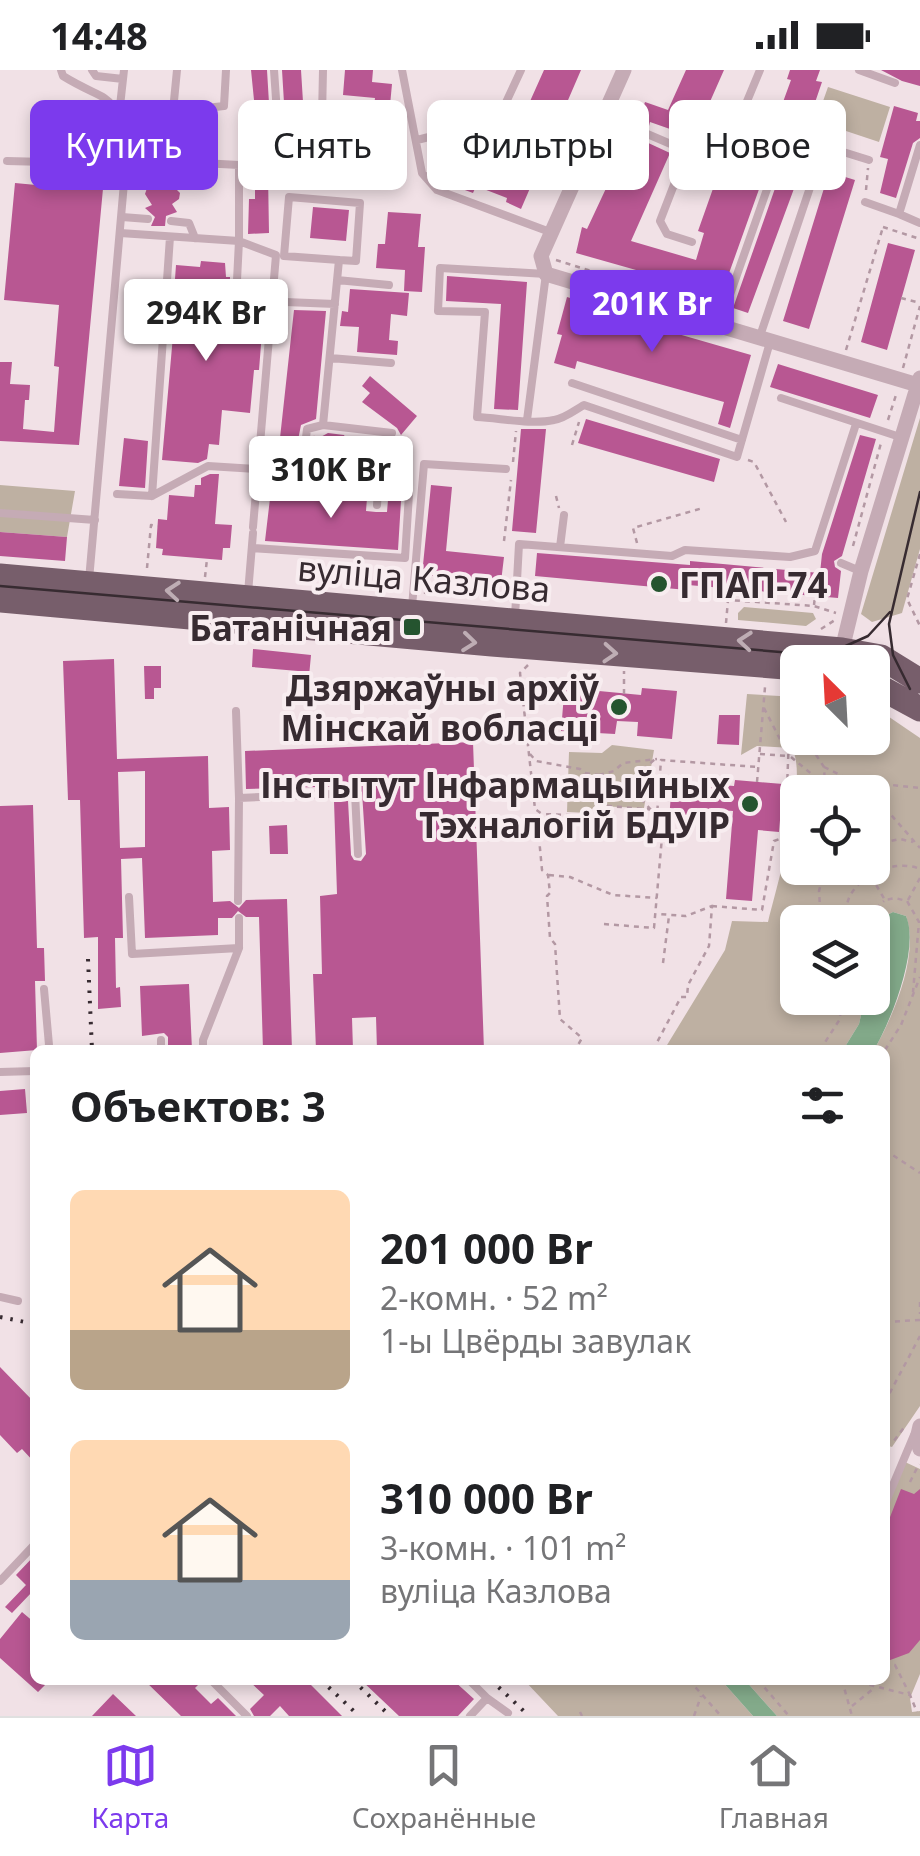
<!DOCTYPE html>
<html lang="ru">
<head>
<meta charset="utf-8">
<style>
	body { margin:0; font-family:"Noto Sans",sans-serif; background:#f6f6f6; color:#202124; height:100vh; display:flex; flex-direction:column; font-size:38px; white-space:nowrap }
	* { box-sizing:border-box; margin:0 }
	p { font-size:32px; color:#757577 }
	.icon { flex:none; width:55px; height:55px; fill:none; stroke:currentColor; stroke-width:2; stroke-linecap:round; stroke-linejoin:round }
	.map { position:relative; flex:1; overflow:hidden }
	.details { position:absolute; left:30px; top:975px; width:860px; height:640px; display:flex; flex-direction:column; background:#fff; border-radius:15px; box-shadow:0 5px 15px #0003 }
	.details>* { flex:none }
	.top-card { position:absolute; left:30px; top:30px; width:860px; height:90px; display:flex; gap:20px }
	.needle { width:65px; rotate:336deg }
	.controls { position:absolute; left:780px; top:575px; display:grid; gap:20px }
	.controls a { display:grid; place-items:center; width:110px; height:110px; border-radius:15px; background:#fff; box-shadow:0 5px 15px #0003; font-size:50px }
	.price { position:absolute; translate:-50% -85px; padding:0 22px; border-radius:10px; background:#fff; color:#222; font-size:32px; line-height:65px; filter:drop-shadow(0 2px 5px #0008) }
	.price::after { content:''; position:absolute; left:50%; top:60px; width:30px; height:22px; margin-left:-15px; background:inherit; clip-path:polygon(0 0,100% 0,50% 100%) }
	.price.on { background:#7c3aed; color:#fff }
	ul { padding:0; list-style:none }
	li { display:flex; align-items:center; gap:30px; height:250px; padding:0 40px }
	li span { display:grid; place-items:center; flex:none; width:280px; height:200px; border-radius:15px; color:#555 }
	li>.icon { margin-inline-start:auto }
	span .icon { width:120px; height:120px; fill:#fffc; stroke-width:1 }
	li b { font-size:42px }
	h2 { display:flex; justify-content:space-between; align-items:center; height:120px; padding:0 40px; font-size:42px }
	.pill { padding:0 35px; border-radius:15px; background:#fff; box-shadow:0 5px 15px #0003; font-size:35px; line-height:90px }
	.pill.on { background:#7c3aed; color:#fff }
	.status { display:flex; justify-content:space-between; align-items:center; height:70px; padding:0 50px; background:#fff; direction:ltr }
	.status svg { height:28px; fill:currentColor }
	.tabs { display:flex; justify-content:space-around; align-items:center; height:140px; border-top:2px solid #e0e0e0; background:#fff; font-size:28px; color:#757577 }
	.tabs a { display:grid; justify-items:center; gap:5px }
	.tabs .on { color:#7c3aed }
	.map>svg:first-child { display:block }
	.green { fill:#beb0a2; fill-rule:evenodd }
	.water { fill:#83aa8a }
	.building { fill:#b85792; fill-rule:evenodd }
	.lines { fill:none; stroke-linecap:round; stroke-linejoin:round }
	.path { stroke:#b398a3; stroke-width:2.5; stroke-dasharray:5 5; stroke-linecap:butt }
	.service { stroke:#c5abb5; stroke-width:8 }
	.minor { stroke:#c5abb5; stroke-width:15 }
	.primary { stroke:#775e6b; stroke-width:25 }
	.tram { stroke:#372b31; stroke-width:2.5 }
	.rail { stroke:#372b31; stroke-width:4; stroke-dasharray:2.5 8; stroke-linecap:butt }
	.oneway { stroke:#beadb4 }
	.poi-dot { fill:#25542f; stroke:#f8edf0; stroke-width:4 }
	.labels { text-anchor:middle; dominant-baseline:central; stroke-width:8; stroke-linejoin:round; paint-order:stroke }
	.street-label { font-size:35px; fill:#372b31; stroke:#f8edf0 }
	.poi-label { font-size:35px; font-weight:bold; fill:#372b31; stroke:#f8edf0; text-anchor:end }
</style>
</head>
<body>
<div class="status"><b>14:48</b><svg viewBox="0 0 49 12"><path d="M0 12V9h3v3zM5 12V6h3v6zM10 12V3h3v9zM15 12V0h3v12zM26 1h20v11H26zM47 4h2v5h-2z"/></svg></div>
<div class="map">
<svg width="920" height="1646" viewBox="0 0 920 1646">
	<rect width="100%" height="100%" fill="#f1e1e6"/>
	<!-- green -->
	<path class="green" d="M828 17 890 37 879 72 816 51Z
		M920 348V479L902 543 872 552 861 544Z
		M0 415 75 421 67 467 0 462Z
		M744 537 813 543 816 549 806 556 738 550V543Z
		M747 624 797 627 798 668H872L873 636 920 668V1336L892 1377 885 1375V980H874C893 947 920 884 906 846L893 842 881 848 873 859 872 852H798V928H865L859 954 843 980H664L725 880 732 851 768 852C777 815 809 709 792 678L757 676 741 685ZM798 722H872V798H798Z
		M612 675 654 680 644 738 595 736 588 743 567 742 569 682 602 683Z
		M905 1392 920 1399V1604L910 1628 912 1642 920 1641V1646H777L745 1610H885V1443Z
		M524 1610H721L753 1646H558Z"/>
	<!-- water -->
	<path class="water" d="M893 842 906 846C920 878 891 951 874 980H843L859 954 865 928H872L873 859 881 848Z
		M721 1610H745L777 1646H753Z"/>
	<!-- building -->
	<path class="building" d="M251 0H267L270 50H256Z
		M282 0H301L304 48 285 49Z
		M345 0H373L372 12 392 14 389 46 373 44 375 28 343 25Z
		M544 0H581L521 139 506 132 507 128 476 116 473 123 454 116 455 111 444 106 455 82 499 102 508 78 503 76 508 65 514 67Z
		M686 0H724L701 52 767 76 791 10 787 9 790 0H820L816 11 822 12 794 94 802 97 748 243 733 238 786 87 785 81 781 78 772 83 718 234 688 220 689 215 576 183 582 157 587 159 631 65 670 83 631 171 696 190 704 163 698 161 727 79 650 52 649 56 638 52 645 32 668 40Z
		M881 0H920V16L902 11Z
		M894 36 918 43 916 51H920V68L913 73 896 128 880 123 888 89 880 87Z
		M313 96 354 97 352 113 311 111Z
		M69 100 85 101 104 108 79 375 0 371V292H12L10 314 30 315 29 330H25L23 359 54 362 59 297 54 296 59 235 4 230 15 113 68 118Z
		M829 102 855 110 809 259 783 251Z
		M255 104H268L269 163 248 164 249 129H255Z
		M148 115 176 119 180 123 179 129 172 134 177 142 166 146 165 156H151L155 147 145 138 152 135 145 124Z
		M313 137 349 140 346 171 310 168Z
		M388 142 421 144 418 177H425L422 222 404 221 405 200 376 198 378 174H385Z
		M888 173 915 180 887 280 861 272Z
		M201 191 225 193 226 207H230L229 259 262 262 259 300H254L250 343 222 340 219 375 209 374 207 389 198 393 162 390 178 209H175L176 195 200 197Z
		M447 206 527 212 518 340 494 339 501 234 446 231Z
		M350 219 409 223 407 246 391 244 389 270 398 271 397 285 357 282 359 257 340 256 342 241 348 242Z
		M567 227 583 232 581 236 751 285 730 358 718 354 724 332 577 291 575 299 554 293 562 265 557 264Z
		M294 240 326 241 316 349 301 355 298 370 280 368Z
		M778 294 878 325 870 348 770 317Z
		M370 306 417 346 401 365 397 358 362 332 370 323 362 316Z
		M586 349 720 389 714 412 578 373Z
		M521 359H546L536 463 512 461Z
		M328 363 344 365 348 373 361 369 370 378 379 369 394 370 399 366 408 376 400 388 404 403 396 408 388 402 349 422 351 400 333 408 320 398 310 397 312 382 321 373 313 372 314 365 315 370Z
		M860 365 876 369 842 486 834 491 835 497 841 501 838 528 688 515 687 520 535 506 537 483 690 495V491L820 503 822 484Z
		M124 368 148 371 145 418 119 416Z
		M210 404H219L215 454 232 455 230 478H223L222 490 162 485 163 479 156 478 158 449 167 450 169 425 194 427 195 415H201V408Z
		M431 415 452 417 446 481 504 487 501 512 422 505Z
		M271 420 367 428 366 441 376 442H387L388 430 401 431 398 480 265 471Z
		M0 462 67 467 65 491 0 486Z
		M253 579 311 585 307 628 295 627 298 601 252 597Z
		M114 589 117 689 208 686 209 738 229 737 230 780 212 781 213 832 230 831 239 838 246 830 287 829 292 980H263L259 847H246L238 841 232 848H218V865L145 868 142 788 121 789 123 868H115L116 918 120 917 121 937 98 939V867L84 868 80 730H68L63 591ZM145 701V777L120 778 118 702Z
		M144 596H161V618H154V629H145Z
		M565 612 599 615V621L641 625 642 618 677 621 672 669 637 666 638 652 617 651 615 664 561 661Z
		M719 645H740L739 675 717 674Z
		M473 672 484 980H377L376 947 352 948 353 980H316L313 904H322L320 826 337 824 334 731H348L351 785 354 790 361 791 366 784 362 722 355 716 246 719 245 681Z
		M735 710 783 714 779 762 758 760 752 831 726 829 733 741 707 739 706 753 669 750 672 711 734 716Z
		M33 735 37 878H44L45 911H35L37 980 0 983V736Z
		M287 755 288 784H270L269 756Z
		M189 914 192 980H168V967L164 963 142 966 140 916Z
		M25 1019 27 1043 0 1045V1021Z
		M0 1297 35 1333V1393L22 1379 17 1383 0 1365Z
		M901 1419 914 1424 920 1419V1570L909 1583 885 1592V1460Z
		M35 1485V1525L32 1522 12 1543 5 1537 26 1515 16 1505Z
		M22 1542 35 1553V1610H50L38 1622 0 1588V1569Z
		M144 1610H203L195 1618 211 1634 218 1628 236 1646H181Z
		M248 1610H306L342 1646H289L280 1636 270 1646H254L250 1639 264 1625Z
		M361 1610H453L474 1629 458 1646H399Z
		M113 1624 136 1646H92Z"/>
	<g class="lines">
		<!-- path -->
		<path class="path" d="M866 120 868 98
			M883 157 920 169
			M556 190 658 222
			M901 228 920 233
			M846 280 883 157
			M903 298 920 236
			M888 350 896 325
			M572 375 579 352
			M748 390 754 392 786 452
			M513 392 516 361
			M556 426 559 438
			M504 471 511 410
			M637 473 633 458 703 438
			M853 476 881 373
			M920 484 907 529 920 556
			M147 498 151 455 158 456
			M205 507 207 489
			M425 524 427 505
			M814 535 815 526
			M726 553 728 530 814 536 836 543
			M821 559 835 550
			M528 595 520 603 535 739 542 744 543 760 539 768 542 800 548 805 550 823 547 826 550 868 555 874 560 949 582 968 578 975 587 980
			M624 624V601
			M764 638 786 681
			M793 647 798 655
			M805 668 824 697 825 715
			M530 684 536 691 580 699 584 703 586 723 596 731 595 744 591 746 543 744
			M760 684 787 686
			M791 687 825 715 827 722
			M824 697 867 718
			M585 703 599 705 596 731
			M599 705 614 701 623 693 657 689
			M757 712 765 617
			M598 713H627L651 740
			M628 713 655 689
			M864 722 892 715 920 718
			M872 723 920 778
			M597 735 657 740
			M786 768 798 771
			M872 775 900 769 913 772
			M866 798 885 830 895 828 907 831 919 852 913 922
			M549 805 570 807 613 825 657 828
			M908 830 920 808
			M712 836 762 840 774 771 785 767 791 618
			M821 852 819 821 825 798
			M843 852C845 845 846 835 849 828 860 803 897 789 920 799
			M861 852 884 831
			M604 854 654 858 662 767 656 759 661 690 758 697
			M663 893 669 846
			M653 980 681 927H687L688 915 709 876 712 836 686 846 658 844
			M820 980 840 949 841 928
			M885 980 901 955 920 907
			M885 1080 920 1103
			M920 1232V1244
			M885 1252 920 1250
			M885 1332 920 1266
			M885 1371 893 1372 905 1356
			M910 1412 919 1394
			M885 1598 895 1595 910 1625
			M689 1610 721 1646
			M758 1610 789 1646
			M842 1610 852 1646
			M850 1610 910 1625 917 1642
			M852 1636 873 1619
			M580 1642 582 1646
			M694 1646 701 1626"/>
		<!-- service -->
		<path class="service" d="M61 0 63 6C110 35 113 17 127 79L89 510
			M92 0 96 6 123 9
			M274 0 279 72
			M323 0 322 47 326 56 339 60
			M402 0 422 103 437 120 550 162
			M859 0 895 13
			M173 41 177 0
			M119 45 124 0
			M603 45 687 81 660 151 667 164 692 172
			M740 48 760 0
			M417 70 492 51 502 41 521 0
			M920 75 899 144 920 153
			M127 79C151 69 145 57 161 43L224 36 226 0
			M7 91 86 93 106 101H125
			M865 132 899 144
			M122 147 148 149
			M171 151 189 153 195 168
			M120 163 239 171V95L183 92
			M339 190 284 186 289 127 360 133 356 191 339 190 323 355 392 363
			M337 210 389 215
			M719 256 779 85
			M759 269 824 76 869 90
			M330 288 391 293
			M572 313 742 370
			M781 328 900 367
			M527 350 546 204 440 198 438 241 485 242 477 347C500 348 531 355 554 350 564 349 575 340 584 335L737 387 770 272
			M302 402 337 418
			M117 424 152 426 170 167
			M152 426 208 396 302 402 307 359 323 355
			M0 443 95 450
			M253 457 276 185 239 171 236 230 335 234
			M560 477 564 445
			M252 478 405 488 409 424 378 421 377 435
			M841 493 860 501
			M248 523 253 463
			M412 537 424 394 506 399
			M515 547 519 474 672 486 685 480 790 487 815 481 856 354
			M236 641 239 728 355 723 358 784
			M129 827 132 884 239 878V848
			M238 831 239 728
			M44 919 49 975 47 980
			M161 970V980
			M203 980V970L239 878
			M0 1002 35 1001
			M0 1227 18 1231
			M885 1434 914 1365
			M0 1511 35 1474
			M211 1610 247 1646
			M469 1610 487 1628 470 1646
			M487 1628 508 1643"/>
		<!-- minor -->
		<path class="minor" d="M624 0 541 186 546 204 918 315
			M839 592 861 501 920 308
			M920 1356 917 1369 920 1379"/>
		<!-- primary -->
		<path class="primary" d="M0 506 842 580 881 587 920 611
			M0 530 492 574 798 598
			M872 613 920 639"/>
		<!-- tram -->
		<path class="tram" d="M0 516 840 587 865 592
			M830 583 868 566 890 542
			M910 619 893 585 889 554 920 422"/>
		<!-- rail -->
		<path class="rail" d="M88 889 92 980
			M0 1247 35 1254
			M321 1610 359 1646
			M353 1610 390 1646
			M491 1610 529 1646"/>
	</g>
	<!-- one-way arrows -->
	<defs><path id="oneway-chevron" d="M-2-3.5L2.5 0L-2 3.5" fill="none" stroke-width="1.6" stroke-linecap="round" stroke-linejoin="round" transform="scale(2.5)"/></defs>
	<g class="oneway">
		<use href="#oneway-chevron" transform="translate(173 521) rotate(-175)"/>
		<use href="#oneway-chevron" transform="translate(745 571) rotate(-175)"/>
		<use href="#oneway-chevron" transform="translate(469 572) rotate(6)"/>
		<use href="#oneway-chevron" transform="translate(610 583) rotate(4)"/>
	</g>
	<!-- markers -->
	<g class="poi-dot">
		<circle cx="659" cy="514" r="10"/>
		<rect x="402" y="547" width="20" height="20" rx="5"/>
		<circle cx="619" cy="637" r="10"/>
		<circle cx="750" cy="734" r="10"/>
	</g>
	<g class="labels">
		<!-- street labels -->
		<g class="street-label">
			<text transform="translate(424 508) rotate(5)">вуліца Казлова</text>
		</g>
		<!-- poi labels -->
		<g class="poi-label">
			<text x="679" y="514" text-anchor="start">ГПАП-74</text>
			<text x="392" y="557">Батанічная</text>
			<text x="599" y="617">Дзяржаўны архіў<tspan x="599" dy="40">Мінскай вобласці</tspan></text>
			<text x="730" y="714">Інстытут Інфармацыйных<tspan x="730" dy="40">Тэхналогій БДУІР</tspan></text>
		</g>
	</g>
</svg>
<div class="controls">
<a><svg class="needle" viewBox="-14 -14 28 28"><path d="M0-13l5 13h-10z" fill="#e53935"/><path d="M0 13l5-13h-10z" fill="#757577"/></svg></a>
<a><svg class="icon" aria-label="locate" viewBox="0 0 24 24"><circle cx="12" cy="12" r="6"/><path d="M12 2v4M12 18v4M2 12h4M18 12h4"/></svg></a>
<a><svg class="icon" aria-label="layers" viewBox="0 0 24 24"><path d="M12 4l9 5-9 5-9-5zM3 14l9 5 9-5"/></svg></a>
</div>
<b class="price on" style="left:652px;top:285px">201K Br</b>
<b class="price" style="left:206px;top:294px">294K Br</b>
<b class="price" style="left:331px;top:451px">310K Br</b>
<div class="top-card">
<a class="pill on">Купить</a>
<a class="pill">Снять</a>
<a class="pill">Фильтры</a>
<a class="pill">Новое</a>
</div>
<section class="details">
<h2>Объектов: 3<svg class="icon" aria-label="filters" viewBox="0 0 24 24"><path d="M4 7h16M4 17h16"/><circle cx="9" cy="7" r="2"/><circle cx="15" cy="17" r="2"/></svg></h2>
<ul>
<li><span style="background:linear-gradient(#ffd9b3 70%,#b9a48a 0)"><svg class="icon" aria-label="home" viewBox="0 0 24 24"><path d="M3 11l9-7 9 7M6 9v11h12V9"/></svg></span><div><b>201 000 Br</b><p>2-комн. · 52 m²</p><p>1-ы Цвёрды завулак</p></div></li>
<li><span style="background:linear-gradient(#ffd9b3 70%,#9aa5b1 0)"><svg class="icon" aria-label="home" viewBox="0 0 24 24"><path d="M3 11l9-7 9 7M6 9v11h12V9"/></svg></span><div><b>310 000 Br</b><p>3-комн. · 101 m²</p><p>вуліца Казлова</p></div></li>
</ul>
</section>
</div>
<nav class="tabs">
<a class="on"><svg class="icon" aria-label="map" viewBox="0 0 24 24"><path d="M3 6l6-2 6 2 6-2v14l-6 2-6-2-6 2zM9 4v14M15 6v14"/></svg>Карта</a>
<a><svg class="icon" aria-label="saved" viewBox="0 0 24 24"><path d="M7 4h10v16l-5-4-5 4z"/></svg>Сохранённые</a>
<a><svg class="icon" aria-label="home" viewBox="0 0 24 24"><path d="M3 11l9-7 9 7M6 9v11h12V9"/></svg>Главная</a>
</nav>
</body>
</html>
